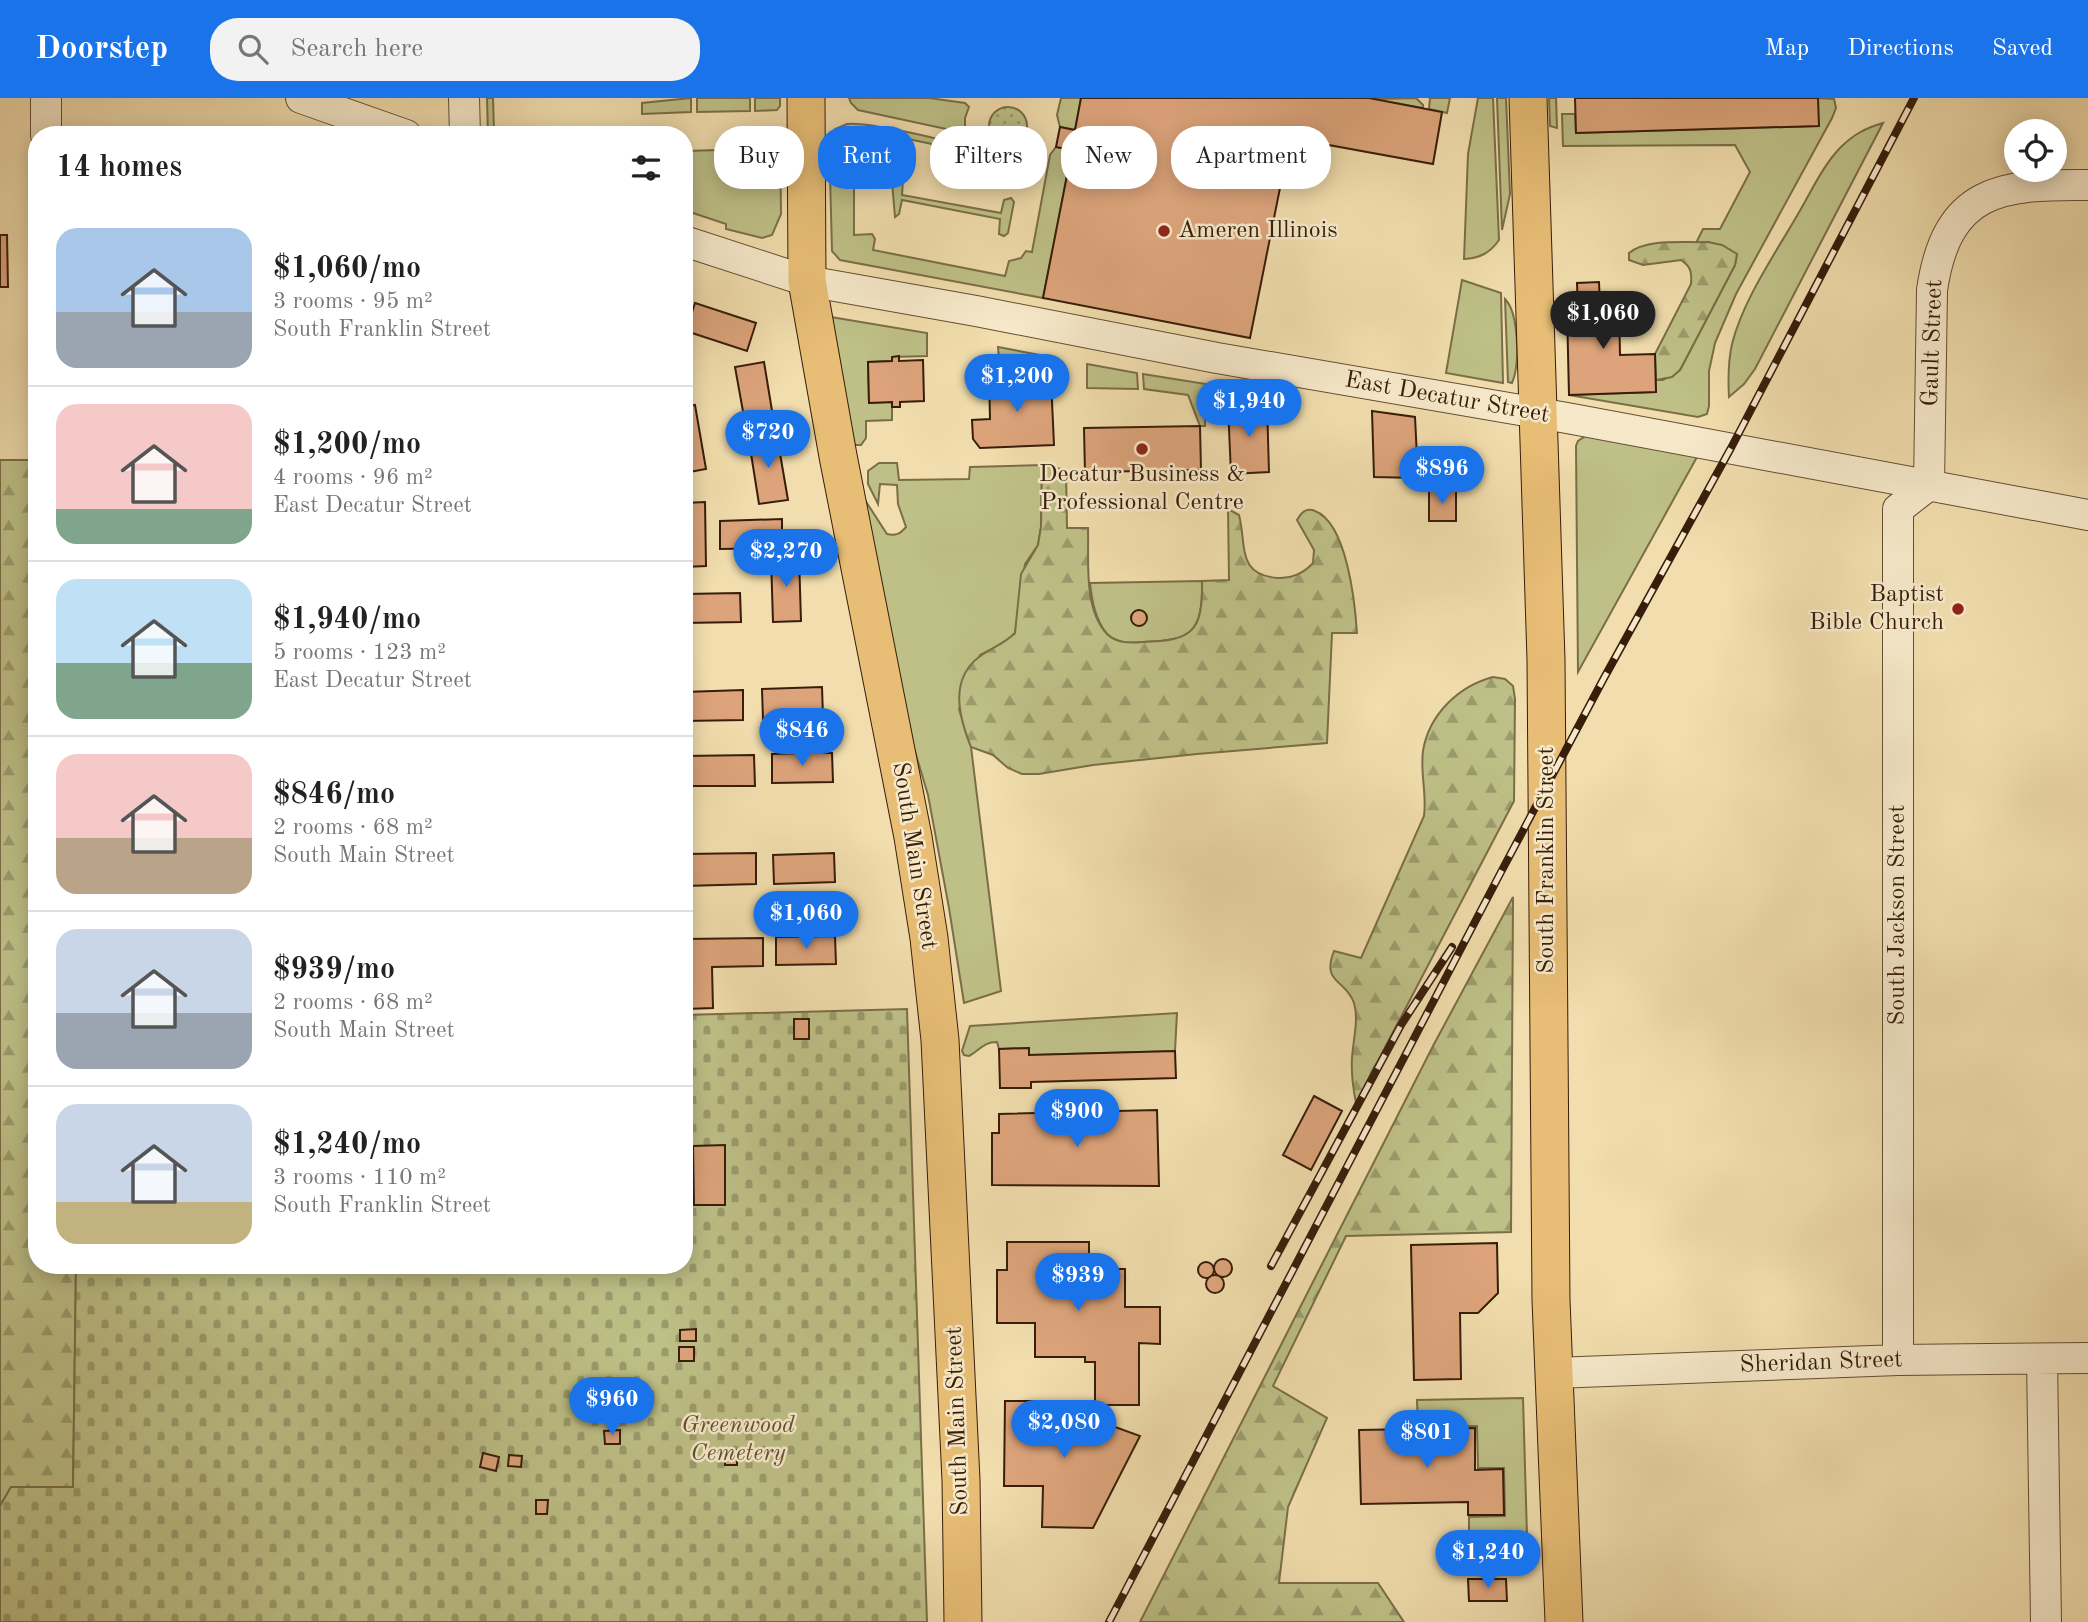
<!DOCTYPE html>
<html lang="en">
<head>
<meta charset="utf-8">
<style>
	body { margin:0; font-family:"Old Standard TT",serif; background:#f2f2f2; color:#222; height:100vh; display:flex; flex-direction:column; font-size:26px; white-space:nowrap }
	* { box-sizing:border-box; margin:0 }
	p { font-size:23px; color:#767676 }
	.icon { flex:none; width:38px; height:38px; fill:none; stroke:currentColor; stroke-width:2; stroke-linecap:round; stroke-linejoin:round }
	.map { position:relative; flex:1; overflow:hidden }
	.side { position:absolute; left:28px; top:28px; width:665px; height:1148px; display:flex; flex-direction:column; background:#fff; border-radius:28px; box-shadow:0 4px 18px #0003 }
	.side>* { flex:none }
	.banner { position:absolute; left:714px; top:28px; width:665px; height:63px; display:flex; gap:14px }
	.fabs { position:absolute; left:2004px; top:21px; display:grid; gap:14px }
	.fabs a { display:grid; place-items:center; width:63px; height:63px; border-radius:50%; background:#fff; box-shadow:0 4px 18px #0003; font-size:35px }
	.price { position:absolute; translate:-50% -60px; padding:0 16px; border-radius:24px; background:#1a73e8; color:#fff; font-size:23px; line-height:46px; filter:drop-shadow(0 2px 4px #0008) }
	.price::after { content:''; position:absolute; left:50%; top:42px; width:21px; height:16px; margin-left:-10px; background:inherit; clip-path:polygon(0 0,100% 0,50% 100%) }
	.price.on { background:#222; color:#fff }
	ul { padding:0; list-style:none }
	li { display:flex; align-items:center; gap:21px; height:175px; padding:0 28px }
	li+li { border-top:2px solid #e0e0e0 }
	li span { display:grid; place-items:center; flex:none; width:196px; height:140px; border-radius:21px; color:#555 }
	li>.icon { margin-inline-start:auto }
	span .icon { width:84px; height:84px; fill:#fffc; stroke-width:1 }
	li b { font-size:30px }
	h2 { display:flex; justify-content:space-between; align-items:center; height:84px; padding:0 28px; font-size:30px }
	.chip { padding:0 24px; border-radius:28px; background:#fff; box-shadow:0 4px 18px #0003; font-size:24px; line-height:63px }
	.chip.on { background:#1a73e8; color:#fff }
	header { display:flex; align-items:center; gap:42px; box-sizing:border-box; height:98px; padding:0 35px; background:#1a73e8; color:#fff }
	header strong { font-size:33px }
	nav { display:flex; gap:38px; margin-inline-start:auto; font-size:24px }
	.search { width:490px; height:63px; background:#f2f2f2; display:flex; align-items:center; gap:18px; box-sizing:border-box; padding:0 24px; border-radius:28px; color:#767676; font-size:26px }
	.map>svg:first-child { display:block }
	.grass { fill:#bec087; stroke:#7a6e48; stroke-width:2 }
	.forest { fill:url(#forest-firs); stroke:#7a6e48; stroke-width:2 }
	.cemetery { fill:url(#cemetery-stones); stroke:#7a6e48; stroke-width:2 }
	.garden { fill:url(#garden-dots); stroke:#7a6e48; stroke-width:2 }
	.building { fill:#dda47b; stroke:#371d0a; stroke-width:2 }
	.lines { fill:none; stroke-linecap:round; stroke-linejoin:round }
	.minor-casing { stroke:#664d33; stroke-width:32 }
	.major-casing { stroke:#371d0a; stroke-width:39 }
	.minor { stroke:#f6e9ca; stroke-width:30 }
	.major { stroke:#e8be76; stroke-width:37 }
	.rail-casing { stroke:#371d0a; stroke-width:8 }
	.rail { stroke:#f6e9ca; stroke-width:5; stroke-dasharray:16; stroke-linecap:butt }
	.poi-dot { fill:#8f2418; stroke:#f6e9ca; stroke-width:2.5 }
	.labels { text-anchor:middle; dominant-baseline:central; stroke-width:5; stroke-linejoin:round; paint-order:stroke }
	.poi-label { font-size:24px; fill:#371d0a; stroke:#f6e9ca; text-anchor:start }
	.street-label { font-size:24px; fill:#371d0a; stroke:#f6e9ca }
	.park-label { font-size:24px; font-style:italic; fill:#604e30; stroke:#f6e9ca }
</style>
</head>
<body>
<header>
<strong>Doorstep</strong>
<div class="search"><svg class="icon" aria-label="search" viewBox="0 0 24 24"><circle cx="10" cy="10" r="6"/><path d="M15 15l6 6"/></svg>Search here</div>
<nav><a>Map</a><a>Directions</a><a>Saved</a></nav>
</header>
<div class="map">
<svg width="2088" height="1524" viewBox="0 0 2088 1524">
	<defs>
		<pattern id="forest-firs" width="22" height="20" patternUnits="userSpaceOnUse" patternTransform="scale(1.75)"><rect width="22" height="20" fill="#bec087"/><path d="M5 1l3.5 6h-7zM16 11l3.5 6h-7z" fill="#9b9b6d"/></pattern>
		<pattern id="cemetery-stones" width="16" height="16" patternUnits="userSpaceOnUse" patternTransform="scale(1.75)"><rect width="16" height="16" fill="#bec087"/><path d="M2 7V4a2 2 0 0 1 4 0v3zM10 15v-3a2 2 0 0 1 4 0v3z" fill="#9b9b6d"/></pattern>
		<pattern id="garden-dots" width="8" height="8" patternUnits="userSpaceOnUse" patternTransform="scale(1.75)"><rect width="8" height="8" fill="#bec087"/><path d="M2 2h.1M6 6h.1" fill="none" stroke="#9b9b6d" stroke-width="1.8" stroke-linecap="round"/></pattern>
	</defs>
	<rect width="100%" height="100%" fill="#f1ddad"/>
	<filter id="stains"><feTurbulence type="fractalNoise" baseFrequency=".00286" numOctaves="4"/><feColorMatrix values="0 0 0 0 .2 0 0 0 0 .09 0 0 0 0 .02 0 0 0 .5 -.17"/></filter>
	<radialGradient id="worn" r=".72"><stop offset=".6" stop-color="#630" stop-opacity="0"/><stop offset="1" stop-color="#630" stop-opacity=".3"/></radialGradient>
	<!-- grass -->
	<path class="grass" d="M487 0H493L494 33 502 37 488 36Z
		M691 0V14L642 16V5Z
		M697 0H750V13L697 14Z
		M755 0H780V8L777 12 755 13Z
		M849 0H929L965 5 969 9 965 20V31L960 34 858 12 851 5Z
		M1061 0H1081L1075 32 1060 29 1057 17Z
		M1416 0 1423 7V10L1372 1Z
		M1430 0H1450L1447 15 1429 11Z
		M1478 0H1493L1499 142C1490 155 1480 160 1464 161L1468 56Z
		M1497 0H1506L1510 96 1502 132Z
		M1549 0H1556L1557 30 1550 28Z
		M1818 0 1834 1 1836 10 1832 20 1736 196 1715 245 1709 273V308L1707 316 1698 319 1569 297 1655 294 1656 282H1663L1680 272 1735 167 1737 156 1708 144 1696 145 1703 131H1720L1750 74 1735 47 1563 48 1562 16H1575L1576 35 1818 28Z
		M1883 25 1755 271 1744 286 1729 299C1728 281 1728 264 1732 246 1743 202 1775 156 1798 116 1811 94 1823 67 1841 49 1854 36 1866 30 1883 25Z
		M847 26C866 24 941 40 959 48 969 52 979 59 985 68L980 72 959 68 961 52 879 35 875 54 870 57H854V137L872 136 875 141 873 152 1005 178 1009 163 1021 160 1026 153 1032 154 1050 57 1056 49 1072 52 1043 200 840 162 832 153 829 38 835 31Z
		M778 33 780 38 781 116 772 137 762 140 726 131V126L684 112V53L755 51 756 34Z
		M897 79 903 81 902 97 1001 115 1004 102 1011 100 1014 104 1008 135 1004 138 999 136 1000 121 902 102 899 116 895 119 892 84Z
		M1462 182 1501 195 1503 285 1446 275Z
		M1505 201C1519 215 1520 267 1512 285L1508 284Z
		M831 219 927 235V258L892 259V263L868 264 869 305 892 304V322L866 323V340L861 347H855L852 342Z
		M998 249 1050 259C1040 269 1010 270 999 261Z
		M1087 266 1137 275 1138 291 1087 290Z
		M1143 276 1206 286 1205 328H1200L1188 297 1144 291Z
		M1587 337 1697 359 1578 574 1576 348 1578 343Z
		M879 365H897L899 382 969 381 970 369 1042 367 1041 429 1038 447 1025 466 1015 535 1005 545 980 557 959 611 971 649 1001 893 964 905 949 810 928 697 914 650 863 399 887 436C896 438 900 436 906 429L898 406 897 387 880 386 878 406 868 386V373Z
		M1202 483C1203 533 1193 543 1143 544 1131 545 1117 546 1107 536 1095 522 1092 502 1090 485Z
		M1177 915 1175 953 1029 957 1028 950 999 951 997 944C983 944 980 952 969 958L964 957 962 953 970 928Z
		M1523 1300 1527 1438 1469 1439V1419L1505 1418 1504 1370H1478L1477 1328 1418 1329 1417 1302Z"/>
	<!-- forest -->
	<path class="forest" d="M1708 144 1722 147 1737 156 1735 167 1680 272 1672 279 1656 282 1655 256 1691 186C1692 174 1691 169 1681 162L1643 167 1629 162V155C1648 140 1685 145 1708 144Z
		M0 362H37V882L29 889 37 904V1167H76L73 1389H11L0 1408Z
		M1042 367 1066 372 1067 430H1088C1089 463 1083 510 1107 536 1117 546 1131 545 1143 544 1193 543 1203 533 1202 483L1229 482 1228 411 1239 417C1247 447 1236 477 1278 480 1291 481 1304 475 1313 465L1314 452 1297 422C1301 415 1306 409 1315 413 1347 425 1355 505 1357 535H1332L1327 645 1197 656 1093 667 1039 676H1022L1008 670 993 657 971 649C959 619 949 582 979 559 991 550 1004 546 1015 535L1021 476 1038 447 1041 429Z
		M1493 579 1505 581 1513 588 1515 601 1514 703 1356 1005C1353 990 1351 976 1352 960 1353 943 1359 921 1354 905 1346 881 1321 886 1334 853L1361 860 1424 718C1427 696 1420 675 1423 653 1429 616 1459 588 1493 579Z
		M1513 799 1511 1134 1346 1138 1273 1288 1327 1320 1288 1409 1279 1485H1378L1404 1524H1140L1433 948Z"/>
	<!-- cemetery -->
	<path class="cemetery" d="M907 911 927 1524H0V1408L11 1389H73L76 1167H684V917Z"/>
	<!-- garden -->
	<path class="garden" d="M989 28a19 19 0 1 1 38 0a19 19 0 1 1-38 0Z"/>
	<!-- building -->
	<path class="building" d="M1081 0H1369L1442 14 1433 66 1290 40 1250 240 1043 200 1072 52 1056 49 1060 29 1075 32Z
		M1575 0H1818L1819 28 1576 35Z
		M0 137H7L8 189H0Z
		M1599 184 1600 210H1619L1620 257 1655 256 1656 294 1569 297 1567 212 1578 211 1577 185Z
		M695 205 756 225 747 253 686 233Z
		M899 258V263L923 262 924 303 900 304V309H892V304L869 305 868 264 892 263V259Z
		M764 264 774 325 746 330 735 269Z
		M1018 275V282L1051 281 1054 347 980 350 973 341 972 322 990 321 989 277Z
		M695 307 706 371 684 375V309Z
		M1251 307H1267L1269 374 1231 376 1228 308Z
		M1372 313 1415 319 1418 380 1374 379Z
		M1200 328 1201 372 1085 374 1084 330Z
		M777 338 788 402 759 406 749 343Z
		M1429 392H1456V423H1429Z
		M705 404 706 468 684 469V405Z
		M782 421V450L720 451V423Z
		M799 459 801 523 773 524 771 460Z
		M740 495 741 524 684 525V496Z
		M1131 520a8 8 0 1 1 16 0a8 8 0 1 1-16 0Z
		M822 589 823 619 763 621 762 591Z
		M743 592V622L684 623V594Z
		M806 655H832L833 684 772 685V656Z
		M754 657 755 688H684V658Z
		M756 755V786L684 788V756Z
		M834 755 835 784 774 786 773 757Z
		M835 838 836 866 776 867V839Z
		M763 840V868L712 869 713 910 685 911 684 841Z
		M794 921H809V941H794Z
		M1029 950V957L1175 953 1176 980 1031 984V990H1000L999 951Z
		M1314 998 1342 1013 1311 1072 1283 1057Z
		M1157 1012 1159 1088 992 1087V1035H999V1016Z
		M725 1047V1107H694L693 1048Z
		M1007 1144H1089V1171H1125V1209H1160V1246L1139 1245V1307H1095V1264H1085V1259H1035V1225H997V1172H1007Z
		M1497 1145 1498 1195 1478 1215H1460L1461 1281 1414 1282 1411 1147Z
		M1214 1170a9 9 0 1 1 18 0a9 9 0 1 1-18 0Z
		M1198 1172a8 8 0 1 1 16 0a8 8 0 1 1-16 0Z
		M1206 1186a9 9 0 1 1 18 0a9 9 0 1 1-18 0Z
		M696 1231V1243H680V1232Z
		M679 1249H694V1263H679Z
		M1005 1303H1044L1140 1338 1093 1430 1042 1429 1043 1388H1004Z
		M1475 1330V1372L1503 1371 1504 1417H1468V1404L1361 1406 1359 1332Z
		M620 1332V1346H605L604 1333Z
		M725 1352H737V1367H725Z
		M483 1355 499 1359 496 1373 480 1369Z
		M509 1357 522 1358 521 1369 508 1368Z
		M536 1402H548L547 1416H536Z
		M1468 1481H1506L1507 1503H1469Z"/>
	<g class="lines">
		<defs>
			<path id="minor" d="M46 0V37
				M301 0 406 37
				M464 0 465 37
				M684 143 807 183 976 213 1217 260 1567 320 2088 417
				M2042 1261 2046 1524
				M1898 1262V411L1929 387 1932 192C1947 91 2000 86 2088 87
				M1554 1275 1898 1262 2088 1260"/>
			<path id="major" d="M806 0 807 183 838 358 913 739 929 840 940 942 961 1382 963 1524
				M1528 0 1546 562 1551 1202 1564 1524"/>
		</defs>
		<!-- minor casing -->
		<use href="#minor" class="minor-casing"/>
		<!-- major casing -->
		<use href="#major" class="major-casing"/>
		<!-- minor -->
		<use href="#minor" class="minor"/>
		<!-- major -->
		<use href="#major" class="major"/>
		<defs>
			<path id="rail" d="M1271 1168 1401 927 1452 849
				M1109 1524 1501 774 1604 580 1731 350 1914 0"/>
		</defs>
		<!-- rail casing -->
		<use href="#rail" class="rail-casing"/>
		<!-- rail -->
		<use href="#rail" class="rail"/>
	</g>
	<!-- markers -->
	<g class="poi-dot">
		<circle cx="1164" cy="133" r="7"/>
		<circle cx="1142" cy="351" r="7"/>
		<circle cx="1958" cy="511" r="7"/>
	</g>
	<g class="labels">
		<!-- poi labels -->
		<g class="poi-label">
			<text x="1178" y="133">Ameren Illinois</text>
			<text x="1142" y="377" text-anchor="middle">Decatur Business &amp;<tspan x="1142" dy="28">Professional Centre</tspan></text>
			<text x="1944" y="497" text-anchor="end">Baptist<tspan x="1944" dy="28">Bible Church</tspan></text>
		</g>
		<!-- street labels -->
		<g class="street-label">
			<text transform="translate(1933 245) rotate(-88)">Gault Street</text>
			<text transform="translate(1447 300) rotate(10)">East Decatur Street</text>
			<text transform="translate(914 758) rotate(81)">South Main Street</text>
			<text transform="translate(1547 762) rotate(-90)">South Franklin Street</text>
			<text transform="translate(1898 817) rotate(-90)">South Jackson Street</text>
			<text transform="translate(1821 1265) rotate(-2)">Sheridan Street</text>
			<text transform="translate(958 1323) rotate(-92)">South Main Street</text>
		</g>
		<!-- park labels -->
		<g class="park-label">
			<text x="738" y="1328">Greenwood<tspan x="738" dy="28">Cemetery</tspan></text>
		</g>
	</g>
	<rect width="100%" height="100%" filter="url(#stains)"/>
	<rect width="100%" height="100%" fill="url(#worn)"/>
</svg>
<div class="fabs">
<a><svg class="icon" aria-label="locate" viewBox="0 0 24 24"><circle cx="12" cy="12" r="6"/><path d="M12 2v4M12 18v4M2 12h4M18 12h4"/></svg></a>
</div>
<b class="price on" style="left:1603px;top:253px">$1,060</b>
<b class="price" style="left:1017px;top:316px">$1,200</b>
<b class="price" style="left:1249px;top:341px">$1,940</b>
<b class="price" style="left:768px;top:372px">$720</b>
<b class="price" style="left:1442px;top:408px">$896</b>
<b class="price" style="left:786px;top:491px">$2,270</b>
<b class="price" style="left:802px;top:670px">$846</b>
<b class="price" style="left:806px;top:853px">$1,060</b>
<b class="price" style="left:1077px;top:1051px">$900</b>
<b class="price" style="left:1078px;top:1215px">$939</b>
<b class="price" style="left:612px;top:1339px">$960</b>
<b class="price" style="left:1064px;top:1362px">$2,080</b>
<b class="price" style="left:1427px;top:1372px">$801</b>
<b class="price" style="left:1488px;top:1492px">$1,240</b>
<div class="banner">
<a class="chip">Buy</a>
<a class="chip on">Rent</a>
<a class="chip">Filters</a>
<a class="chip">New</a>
<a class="chip">Apartment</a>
</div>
<section class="side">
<h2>14 homes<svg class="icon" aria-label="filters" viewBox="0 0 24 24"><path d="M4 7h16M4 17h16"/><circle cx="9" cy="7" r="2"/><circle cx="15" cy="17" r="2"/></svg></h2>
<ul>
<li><span style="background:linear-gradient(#a9c7e8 60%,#9aa5b1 0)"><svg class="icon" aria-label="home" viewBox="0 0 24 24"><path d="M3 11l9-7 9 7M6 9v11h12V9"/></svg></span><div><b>$1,060/mo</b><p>3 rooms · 95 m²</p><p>South Franklin Street</p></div></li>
<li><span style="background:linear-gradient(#f6c9c9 75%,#7fa58c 0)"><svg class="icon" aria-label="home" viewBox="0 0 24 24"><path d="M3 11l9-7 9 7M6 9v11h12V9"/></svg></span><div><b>$1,200/mo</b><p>4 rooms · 96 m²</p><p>East Decatur Street</p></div></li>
<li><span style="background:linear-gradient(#bfe0f5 60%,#7fa58c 0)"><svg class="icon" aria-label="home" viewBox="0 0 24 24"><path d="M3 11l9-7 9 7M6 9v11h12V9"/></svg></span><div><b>$1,940/mo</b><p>5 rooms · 123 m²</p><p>East Decatur Street</p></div></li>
<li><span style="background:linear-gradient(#f6c9c9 60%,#b9a48a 0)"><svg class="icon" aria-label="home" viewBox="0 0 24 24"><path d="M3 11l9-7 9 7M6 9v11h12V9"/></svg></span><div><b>$846/mo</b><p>2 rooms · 68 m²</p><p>South Main Street</p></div></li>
<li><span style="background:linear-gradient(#c9d6e8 60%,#9aa5b1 0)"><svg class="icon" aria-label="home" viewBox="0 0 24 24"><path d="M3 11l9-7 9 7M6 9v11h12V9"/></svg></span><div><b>$939/mo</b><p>2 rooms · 68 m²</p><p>South Main Street</p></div></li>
<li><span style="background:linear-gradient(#c9d6e8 70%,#c2b280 0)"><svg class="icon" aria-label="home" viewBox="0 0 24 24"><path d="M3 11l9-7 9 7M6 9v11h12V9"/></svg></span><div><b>$1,240/mo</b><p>3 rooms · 110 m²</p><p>South Franklin Street</p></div></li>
</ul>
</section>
</div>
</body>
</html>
